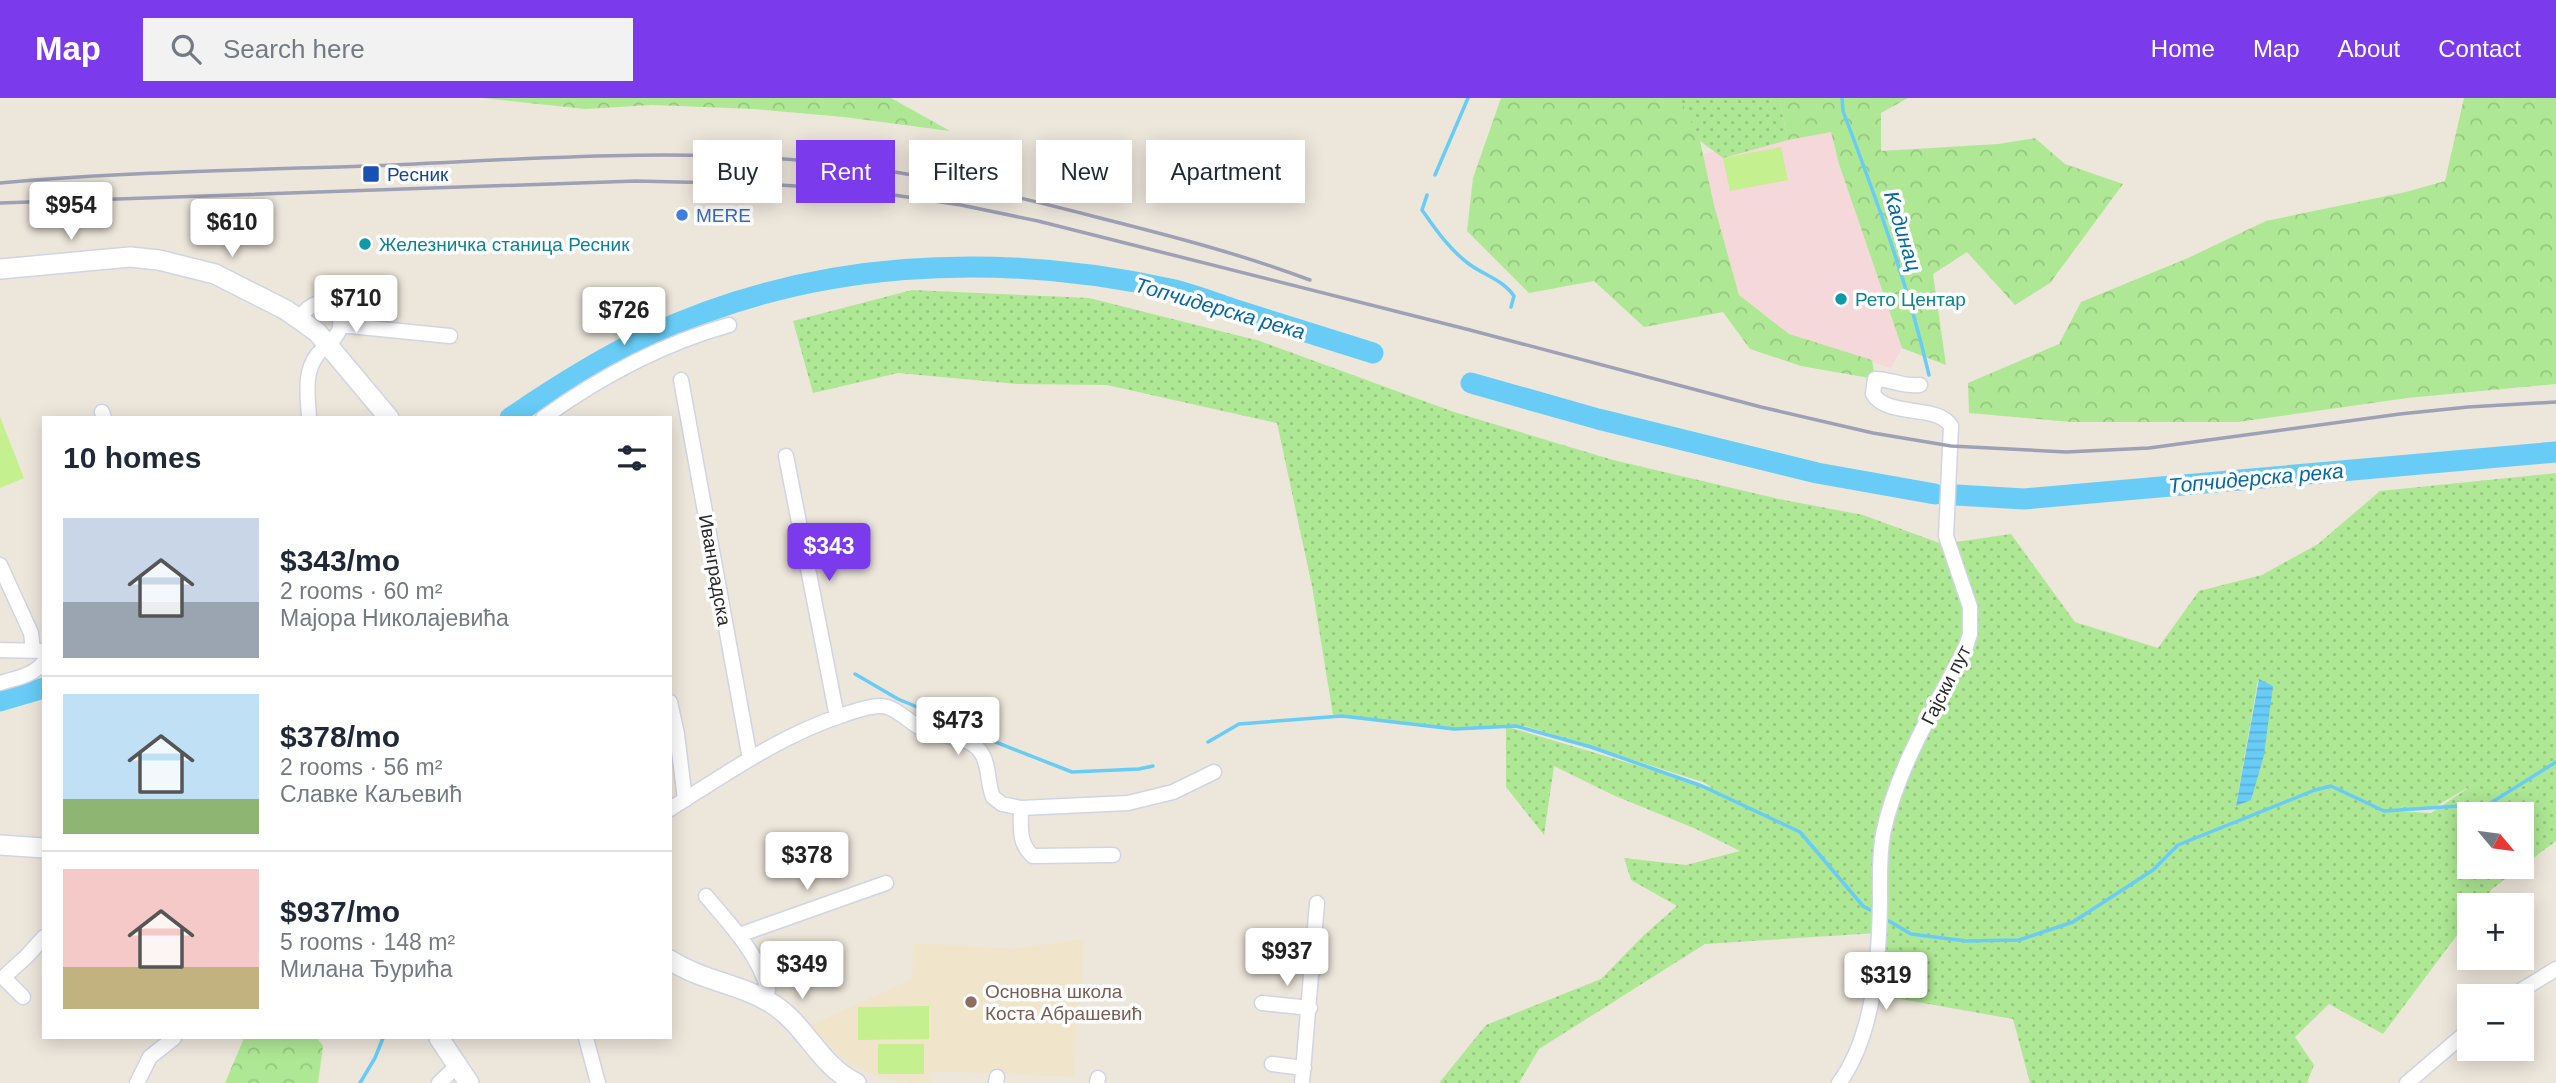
<!DOCTYPE html>
<html lang="en">
<head>
<meta charset="utf-8">
<style>
	body { margin:0; font-family:Arial,sans-serif; background:#f2f2f3; color:#1f2937; height:100vh; display:flex; flex-direction:column; font-size:26px; white-space:nowrap }
	* { box-sizing:border-box; margin:0 }
	p { font-size:23px; color:#747a83 }
	.icon { flex:none; width:38px; height:38px; fill:none; stroke:currentColor; stroke-width:2; stroke-linecap:round; stroke-linejoin:round }
	.map { position:relative; flex:1; overflow:hidden }
	.drawer { position:absolute; left:42px; top:318px; width:630px; height:623px; display:flex; flex-direction:column; background:#fff; border-radius:0px; box-shadow:0 4px 18px #0003 }
	.drawer>* { flex:none }
	.banner { position:absolute; left:693px; top:42px; width:665px; height:63px; display:flex; gap:14px }
	.needle { width:46px; rotate:119deg }
	.fabs { position:absolute; left:2457px; top:704px; display:grid; gap:14px }
	.fabs a { display:grid; place-items:center; width:77px; height:77px; border-radius:0px; background:#fff; box-shadow:0 4px 18px #0003; font-size:35px }
	.price { position:absolute; translate:-50% -60px; padding:0 16px; border-radius:7px; background:#fff; color:#222; font-size:23px; line-height:46px; filter:drop-shadow(0 2px 4px #0008) }
	.price::after { content:''; position:absolute; left:50%; top:42px; width:21px; height:16px; margin-left:-10px; background:inherit; clip-path:polygon(0 0,100% 0,50% 100%) }
	.price.current { background:#7c3aed; color:#fff }
	ul { padding:0; list-style:none }
	li { display:flex; align-items:center; gap:21px; height:175px; padding:0 21px }
	li+li { border-top:2px solid #e0e1e3 }
	li span { display:grid; place-items:center; flex:none; width:196px; height:140px; border-radius:0px; color:#555 }
	li>.icon { margin-inline-start:auto }
	span .icon { width:84px; height:84px; fill:#fffc; stroke-width:1 }
	li b { font-size:30px }
	h2 { display:flex; justify-content:space-between; align-items:center; height:84px; padding:0 21px; font-size:30px }
	.pill { padding:0 24px; border-radius:0px; background:#fff; box-shadow:0 4px 18px #0003; font-size:24px; line-height:63px }
	.pill.current { background:#7c3aed; color:#fff }
	header { display:flex; align-items:center; gap:42px; box-sizing:border-box; height:98px; padding:0 35px; background:#7c3aed; color:#fff }
	header strong { font-size:33px }
	nav { display:flex; gap:38px; margin-inline-start:auto; font-size:24px }
	.search { width:490px; height:63px; background:#f2f2f3; display:flex; align-items:center; gap:18px; box-sizing:border-box; padding:0 24px; border-radius:0px; color:#747a83; font-size:26px }
	.map>svg:first-child { display:block }
	.education { fill:#f0e5ca }
	.medical { fill:#f5d8d9 }
	.grass { fill:url(#grass-dots); fill-rule:evenodd }
	.forest { fill:url(#forest-crowns) }
	.pitch { fill:#c4f08f }
	.water { fill:url(#water-rules) }
	.lines { fill:none; stroke-linecap:round; stroke-linejoin:round }
	.stream { stroke:#68ccf6; stroke-width:3.5 }
	.river { stroke:#68ccf6; stroke-width:21 }
	.street-casing { stroke:#d1d4e4; stroke-width:17 }
	.secondary-casing { stroke:#d1d4e4; stroke-width:22 }
	.street { stroke:#fff; stroke-width:14 }
	.secondary { stroke:#fff; stroke-width:19 }
	.rail { stroke:#9ea0b6; stroke-width:3.5 }
	.transit-dot { fill:#1a4fb4; stroke:#fff; stroke-width:2.5 }
	.shop-dot { fill:#3f7fe0; stroke:#fff; stroke-width:2.5 }
	.culture-dot { fill:#0f9aa8; stroke:#fff; stroke-width:2.5 }
	.education-dot { fill:#8d6e63; stroke:#fff; stroke-width:2.5 }
	.labels { text-anchor:middle; dominant-baseline:central; stroke-width:7; stroke-linejoin:round; paint-order:stroke }
	.transit-label { font-size:19px; fill:#164399; stroke:#fff; text-anchor:start }
	.shop-label { font-size:19px; fill:#366cbe; stroke:#fff; text-anchor:start }
	.culture-label { font-size:19px; fill:#0d838f; stroke:#fff; text-anchor:start }
	.street-label { font-size:19px; fill:#2a2a2a; stroke:#fff }
	.education-label { font-size:19px; fill:#785e54; stroke:#fff; text-anchor:start }
	.water-label { font-size:21px; font-style:italic; fill:#0568a4; stroke:#fff }
</style>
</head>
<body>
<header>
<strong>Map</strong>
<div class="search"><svg class="icon" aria-label="search" viewBox="0 0 24 24"><circle cx="10" cy="10" r="6"/><path d="M15 15l6 6"/></svg>Search here</div>
<nav><a>Home</a><a>Map</a><a>About</a><a>Contact</a></nav>
</header>
<div class="map">
<svg width="2556" height="985" viewBox="0 0 2556 985">
	<defs>
		<pattern id="grass-dots" width="8" height="8" patternUnits="userSpaceOnUse" patternTransform="scale(1.75)"><rect width="8" height="8" fill="#aee894"/><path d="M2 2h.1M6 6h.1" fill="none" stroke="#96c780" stroke-width="1.8" stroke-linecap="round"/></pattern>
		<pattern id="forest-crowns" width="20" height="18" patternUnits="userSpaceOnUse" patternTransform="scale(1.75)"><rect width="20" height="18" fill="#aee894"/><path d="M2 6a3 3 0 1 1 6 0M12 15a3 3 0 1 1 6 0" fill="none" stroke="#96c780"/></pattern>
		<pattern id="water-rules" width="6" height="5" patternUnits="userSpaceOnUse" patternTransform="scale(1.75)"><rect width="6" height="5" fill="#68ccf6"/><path d="M0 2.5h6" fill="none" stroke="#5aafd3"/></pattern>
	</defs>
	<rect width="100%" height="100%" fill="#ede6db"/>
	<!-- education -->
	<path class="education" d="M1084 841 1074 979 932 973 931 985H911L881 980 855 969 842 960 811 927 912 881 914 845 1012 851Z"/>
	<!-- medical -->
	<path class="medical" d="M1831 34 1839 66 1902 250 1891 270 1789 236 1739 197 1714 107 1702 56Z"/>
	<!-- grass -->
	<path class="grass" d="M1677 0H1779L1788 42 1723 60 1700 43Z
		M912 192 1089 200 1260 243 1454 314 1613 362 1779 401 1863 417 1942 446 2011 436 2075 524 2158 550 2199 493 2262 477 2318 446 2380 393 2556 375V743L2492 791 2480 807H2469V821L2383 936 2329 906 2295 939 2314 967 2307 985H2030L2013 921 1872 896 1878 835 1705 846 1539 951 1519 985H1439L1486 927 1601 881 1643 838 1677 808 1631 782 1624 760 1686 767 1740 753 1696 731 1613 697 1554 668 1544 737 1506 689V629L1454 631 1333 617 1312 488 1277 325 1107 287 1017 286 898 275 813 295 793 223ZM2258 582 2273 588 2236 707ZM1525 628 1703 684 1713 690 1508 629ZM2474 686 2431 715 2397 713 2433 710ZM2469 716H2522V768H2469Z"/>
	<!-- forest -->
	<path class="forest" d="M483 0H891L950 33 844 19 754 11 652 7 585 11Z
		M1501 0H1680L1700 43 1714 107 1739 197 1789 236 1872 262 1875 281 1801 268 1750 251 1723 214 1644 229 1594 183 1529 195 1467 133 1473 80Z
		M1779 0H1908L1881 15V53L1998 46 2035 40 2065 66 2123 86 2050 185 2015 207 1967 154 1933 176 1946 267 1902 250 1839 66 1831 34 1788 42Z
		M2464 0H2556V286L2407 300 2238 324H2071L1969 315 1968 285 2059 246 2081 204 2188 160 2266 123 2406 94 2445 83Z
		M244 940H317L323 948 318 985H225Z"/>
	<!-- pitch -->
	<path class="pitch" d="M1781 49 1788 82 1730 93 1723 60Z
		M0 319 24 380 0 390Z
		M929 908V941L858 942V909Z
		M878 946H924V976H878Z"/>
	<!-- water -->
	<path class="water" d="M2259 581 2273 588 2264 657 2251 702 2236 708Z"/>
	<g class="lines">
		<!-- stream -->
		<path class="stream" d="M1842 0 1843 13C1876 100 1908 186 1929 277
			M1435 77 1468 0
			M1427 97 1422 112C1436 132 1449 151 1469 166 1484 177 1503 182 1514 198L1511 209
			M855 576 898 601 948 622 970 634 1072 674 1139 671 1153 668
			M1208 644 1239 626 1342 618 1454 631 1516 628 1591 649 1702 688 1800 734 1863 808 1870 812
			M1889 823 1911 836 1966 843 2019 842 2073 824 2153 772 2178 747 2315 692 2331 688 2384 713 2489 706 2556 664
			M360 985 375 960 383 940"/>
		<!-- river -->
		<path class="river" d="M1471 285 1598 321 1817 375 1935 396
			M510 320C554 290 598 262 646 239 811 161 995 153 1170 191 1193 196 1215 205 1236 212 1282 226 1327 241 1373 255
			M1956 397 2024 401 2556 354
			M0 603 44 590"/>
		<defs>
			<path id="street" d="M299 220C303 215 309 208 316 206 329 204 343 217 340 230 337 241 325 248 318 256 303 274 308 299 309 320
				M340 227 450 238
				M681 282 750 661
				M102 314 104 320
				M543 320C600 279 661 246 729 227
				M786 358 837 619
				M0 467 31 535 33 552
				M0 552 44 553
				M0 585C16 580 33 578 44 564
				M670 604 677 636 685 702
				M1021 710C1021 728 1018 746 1033 758L1113 757
				M670 711C726 676 781 637 843 617 855 613 868 608 880 608 897 608 911 627 926 633 944 640 967 636 980 653 990 666 987 685 993 699L1002 706 1021 710 1128 705 1173 694 1214 674
				M706 798C730 826 758 856 768 891L765 901
				M739 837 886 785
				M2512 898 2556 871
				M23 899 6 882V877L27 858 44 839
				M1262 905 1310 910
				M586 940 598 985
				M1272 966 1304 970
				M137 985 150 959 174 940
				M439 985 457 968
				M996 985 997 979
				M1097 985 1098 980
				M1302 985 1317 805
				M1839 985C1874 938 1879 861 1880 805 1880 782 1879 759 1883 736 1897 670 1934 610 1965 552L1970 536V509L1946 438 1951 328C1938 306 1888 320 1873 296L1875 281C1891 281 1903 289 1920 287
				M2407 985 2469 932"/>
			<path id="secondary" d="M0 171 130 159 159 162 215 176 286 212 317 234 389 320
				M0 747 44 750
				M670 862C702 883 742 886 774 907 807 929 820 968 856 985
				M439 940 469 985"/>
		</defs>
		<!-- street casing -->
		<use href="#street" class="street-casing"/>
		<!-- secondary casing -->
		<use href="#secondary" class="secondary-casing"/>
		<!-- street -->
		<use href="#street" class="street"/>
		<!-- secondary -->
		<use href="#secondary" class="secondary"/>
		<!-- rail -->
		<path class="rail" d="M0 85C122 74 244 72 366 68 516 62 669 49 819 64 914 73 1007 96 1100 120 1171 138 1241 156 1310 182
			M0 105 636 83 763 86 860 92 961 107 1038 123 1470 232 1761 309 1873 335 1951 348 2066 354 2149 350 2400 316 2468 309 2556 304"/>
	</g>
	<!-- markers -->
	<rect class="transit-dot" x="362" y="67" width="18" height="18" rx="3.5"/>
	<circle class="shop-dot" cx="682" cy="117" r="7"/>
	<g class="culture-dot">
		<circle cx="365" cy="146" r="7"/>
		<circle cx="1841" cy="201" r="7"/>
	</g>
	<circle class="education-dot" cx="971" cy="904" r="7"/>
	<g class="labels">
		<!-- transit labels -->
		<g class="transit-label">
			<text x="387" y="76">Ресник</text>
		</g>
		<!-- shop labels -->
		<g class="shop-label">
			<text x="696" y="117">MERE</text>
		</g>
		<!-- culture labels -->
		<g class="culture-label">
			<text x="379" y="146">Железничка станица Ресник</text>
			<text x="1855" y="201">Рето Центар</text>
		</g>
		<!-- street labels -->
		<g class="street-label">
			<text transform="translate(715 472) rotate(80)">Иванградска</text>
			<text transform="translate(1946 587) rotate(-63)">Гајски пут</text>
		</g>
		<!-- education labels -->
		<g class="education-label">
			<text x="985" y="893">Основна школа<tspan x="985" dy="22">Коста Абрашевић</tspan></text>
		</g>
		<!-- water labels -->
		<g class="water-label">
			<text transform="translate(1903 133) rotate(73)">Кадинац</text>
			<text transform="translate(1220 210) rotate(16)">Топчидерска река</text>
			<text transform="translate(2256 380) rotate(-5)">Топчидерска река</text>
		</g>
	</g>
</svg>
<div class="fabs">
<a><svg class="needle" viewBox="-14 -14 28 28"><path d="M0-13l5 13h-10z" fill="#e53935"/><path d="M0 13l5-13h-10z" fill="#747a83"/></svg></a>
<a>+</a>
<a>−</a>
</div>
<b class="price" style="left:71px;top:144px">$954</b>
<b class="price" style="left:232px;top:161px">$610</b>
<b class="price" style="left:356px;top:237px">$710</b>
<b class="price" style="left:624px;top:249px">$726</b>
<b class="price current" style="left:829px;top:485px">$343</b>
<b class="price" style="left:958px;top:659px">$473</b>
<b class="price" style="left:807px;top:794px">$378</b>
<b class="price" style="left:1287px;top:890px">$937</b>
<b class="price" style="left:802px;top:903px">$349</b>
<b class="price" style="left:1886px;top:914px">$319</b>
<div class="banner">
<a class="pill">Buy</a>
<a class="pill current">Rent</a>
<a class="pill">Filters</a>
<a class="pill">New</a>
<a class="pill">Apartment</a>
</div>
<section class="drawer">
<h2>10 homes<svg class="icon" aria-label="filters" viewBox="0 0 24 24"><path d="M4 7h16M4 17h16"/><circle cx="9" cy="7" r="2"/><circle cx="15" cy="17" r="2"/></svg></h2>
<ul>
<li><span style="background:linear-gradient(#c9d6e8 60%,#9aa5b1 0)"><svg class="icon" aria-label="home" viewBox="0 0 24 24"><path d="M3 11l9-7 9 7M6 9v11h12V9"/></svg></span><div><b>$343/mo</b><p>2 rooms · 60 m²</p><p>Мајора Николајевића</p></div></li>
<li><span style="background:linear-gradient(#bfe0f5 75%,#8fb573 0)"><svg class="icon" aria-label="home" viewBox="0 0 24 24"><path d="M3 11l9-7 9 7M6 9v11h12V9"/></svg></span><div><b>$378/mo</b><p>2 rooms · 56 m²</p><p>Славке Каљевић</p></div></li>
<li><span style="background:linear-gradient(#f6c9c9 70%,#c2b280 0)"><svg class="icon" aria-label="home" viewBox="0 0 24 24"><path d="M3 11l9-7 9 7M6 9v11h12V9"/></svg></span><div><b>$937/mo</b><p>5 rooms · 148 m²</p><p>Милана Ђурића</p></div></li>
</ul>
</section>
</div>
</body>
</html>
